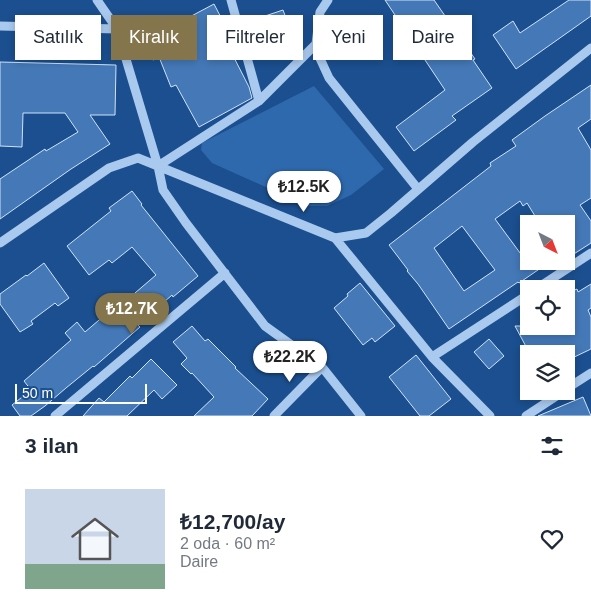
<!DOCTYPE html>
<html lang="tr">
<head>
<meta charset="utf-8">
<style>
	body { margin:0; font-family:Helvetica,sans-serif; background:#f6f6f7; color:#1f2937; height:100vh; display:flex; flex-direction:column; font-size:19px; white-space:nowrap }
	* { box-sizing:border-box; margin:0 }
	p { font-size:16px; color:#747a83 }
	.icon { flex:none; width:28px; height:28px; fill:none; stroke:currentColor; stroke-width:2; stroke-linecap:round; stroke-linejoin:round }
	.map { position:relative; height:416px; overflow:hidden }
	.side { display:flex; flex-direction:column; background:#fff; flex:1 }
	.side>* { flex:none }
	.top-card { position:absolute; left:15px; top:15px; width:561px; height:45px; display:flex; gap:10px }
	.needle { width:32px; rotate:138deg }
	.controls { position:absolute; left:520px; top:215px; display:grid; gap:10px }
	.controls a { display:grid; place-items:center; width:55px; height:55px; border-radius:0px; background:#fff; box-shadow:0 2px 8px #0003; font-size:25px }
	.scale { position:absolute; left:15px; bottom:12px; width:132px; box-sizing:border-box; padding-left:5px; border:2px solid #fff; border-top:0; font-size:14px; line-height:18px; white-space:nowrap; color:#fff; -webkit-text-stroke:4px #1b4f8f; paint-order:stroke }
	.price { position:absolute; translate:-50% -42px; padding:0 11px; border-radius:18px; background:#fff; color:#222; font-size:16px; line-height:32px; filter:drop-shadow(0 1px 2px #0008) }
	.price::after { content:''; position:absolute; left:50%; top:30px; width:15px; height:11px; margin-left:-8px; background:inherit; clip-path:polygon(0 0,100% 0,50% 100%) }
	.price.active { background:#84754c; color:#fff }
	ul { padding:0; list-style:none }
	li { display:flex; align-items:center; gap:15px; height:125px; padding:0 25px }
	li+li { border-top:1px solid #e0e1e3 }
	li span { display:grid; place-items:center; flex:none; width:140px; height:100px; border-radius:0px; color:#555 }
	li>.icon { margin-inline-start:auto }
	span .icon { width:60px; height:60px; fill:#fffc; stroke-width:1 }
	li b { font-size:21px }
	h2 { display:flex; justify-content:space-between; align-items:center; height:60px; padding:0 25px; font-size:21px }
	.tag { padding:0 18px; border-radius:0px; background:#fff; box-shadow:0 2px 8px #0003; font-size:18px; line-height:45px }
	.tag.active { background:#84754c; color:#fff }
	.map>svg:first-child { display:block }
	.green { fill:#2e69ad }
	.building { fill:#4478b7; stroke:#cfe3fa; fill-rule:evenodd }
	.lines { fill:none; stroke-linecap:round; stroke-linejoin:round }
	.minor { stroke:#a9c9ee; stroke-width:9 }
</style>
</head>
<body>
<div class="map">
<svg width="591" height="416" viewBox="0 0 591 416">
	<rect width="100%" height="100%" fill="#1b4f8f"/>
	<!-- green -->
	<path class="green" d="M314 86 384 169 351 195 327 206H308L212 163 201 150 202 143Z"/>
	<!-- building -->
	<path class="building" d="M385 0H434L475 59 473 60 492 88 452 116 456 120 414 151 396 127 445 90Z
		M569 0H591V16L516 69 493 35 513 21 520 33Z
		M214 4 227 29 221 32 249 87 252 98 199 127 176 85 171 87 159 57 153 60 143 39 183 22 182 21Z
		M283 10 290 29 272 35 265 16Z
		M0 62 116 65 115 115H90L110 144 71 169 0 219V179L45 149 46 151 78 132 65 113H23L22 147 0 146Z
		M591 85V119L578 128 591 150V198L580 205 591 221V243L566 259V224H540L527 203 523 206 520 201 495 219 526 261H551L519 283 518 282 449 329 418 284 407 271 408 270 389 245 491 166 490 163 516 146 512 140 545 116ZM462 226 495 270 464 291 434 248Z
		M132 191 142 204 141 205 198 276 173 297 172 295 138 325 140 327 94 367 93 366 66 388 45 406 31 416H20L12 405 31 390 24 381 71 340 65 333 77 322 85 332 119 303 121 305 156 275 132 247 112 263 109 260 89 275 67 246 111 211 109 208Z
		M44 263 69 298 58 306 55 303 31 321 33 324 20 332 0 304V294L26 275 27 276Z
		M360 283 395 326 375 342 372 338 363 345 334 308 348 296 347 294Z
		M591 284V308L588 310 591 317V349L566 361V354H530L515 326H566V294L577 289 578 292Z
		M192 326 205 341 208 339 236 367 235 368 268 399 252 416H194L214 397 192 373 191 374 181 364 187 358 173 342Z
		M489 339 504 356 489 369 474 352Z
		M416 355 451 399 429 416H420L389 377Z
		M151 359 177 385 162 399 154 390 127 416H83L99 398 104 402 130 376 132 378Z
		M583 397 591 416H538Z"/>
	<g class="lines">
		<!-- minor -->
		<path class="minor" d="M97 0 117 29 158 166 163 190 186 223 265 326 322 367 361 416
			M231 0 259 101 316 44
			M328 0 320 12 316 44 318 54 329 78 418 189
			M0 26 117 29
			M158 166 259 101
			M335 238 432 357 490 416
			M0 243 109 168 138 158 335 238 366 233 391 213 473 142 591 48
			M536 289 591 253
			M432 357 529 294
			M566 389 591 373
			M55 416 225 273
			M274 416 322 367
			M526 416 564 391"/>
	</g>
</svg>
<div class="controls">
<a><svg class="needle" viewBox="-14 -14 28 28"><path d="M0-13l5 13h-10z" fill="#e53935"/><path d="M0 13l5-13h-10z" fill="#747a83"/></svg></a>
<a><svg class="icon" aria-label="locate" viewBox="0 0 24 24"><circle cx="12" cy="12" r="6"/><path d="M12 2v4M12 18v4M2 12h4M18 12h4"/></svg></a>
<a><svg class="icon" aria-label="layers" viewBox="0 0 24 24"><path d="M12 4l9 5-9 5-9-5zM3 14l9 5 9-5"/></svg></a>
</div>
<div class="scale">50 m</div>
<b class="price" style="left:304px;top:213px">₺12.5K</b>
<b class="price active" style="left:132px;top:335px">₺12.7K</b>
<b class="price" style="left:290px;top:383px">₺22.2K</b>
<div class="top-card">
<a class="tag">Satılık</a>
<a class="tag active">Kiralık</a>
<a class="tag">Filtreler</a>
<a class="tag">Yeni</a>
<a class="tag">Daire</a>
</div>
</div>
<section class="side">
<h2>3 ilan<svg class="icon" aria-label="filters" viewBox="0 0 24 24"><path d="M4 7h16M4 17h16"/><circle cx="9" cy="7" r="2"/><circle cx="15" cy="17" r="2"/></svg></h2>
<ul>
<li><span style="background:linear-gradient(#c9d6e8 75%,#7fa58c 0)"><svg class="icon" aria-label="home" viewBox="0 0 24 24"><path d="M3 11l9-7 9 7M6 9v11h12V9"/></svg></span><div><b>₺12,700/ay</b><p>2 oda · 60 m²</p><p>Daire</p></div><svg class="icon" aria-label="heart" viewBox="0 0 24 24"><path d="M12 20l-8-8c-3-5 5-10 8-4 3-6 11-1 8 4z"/></svg></li>
</ul>
</section>
</body>
</html>
